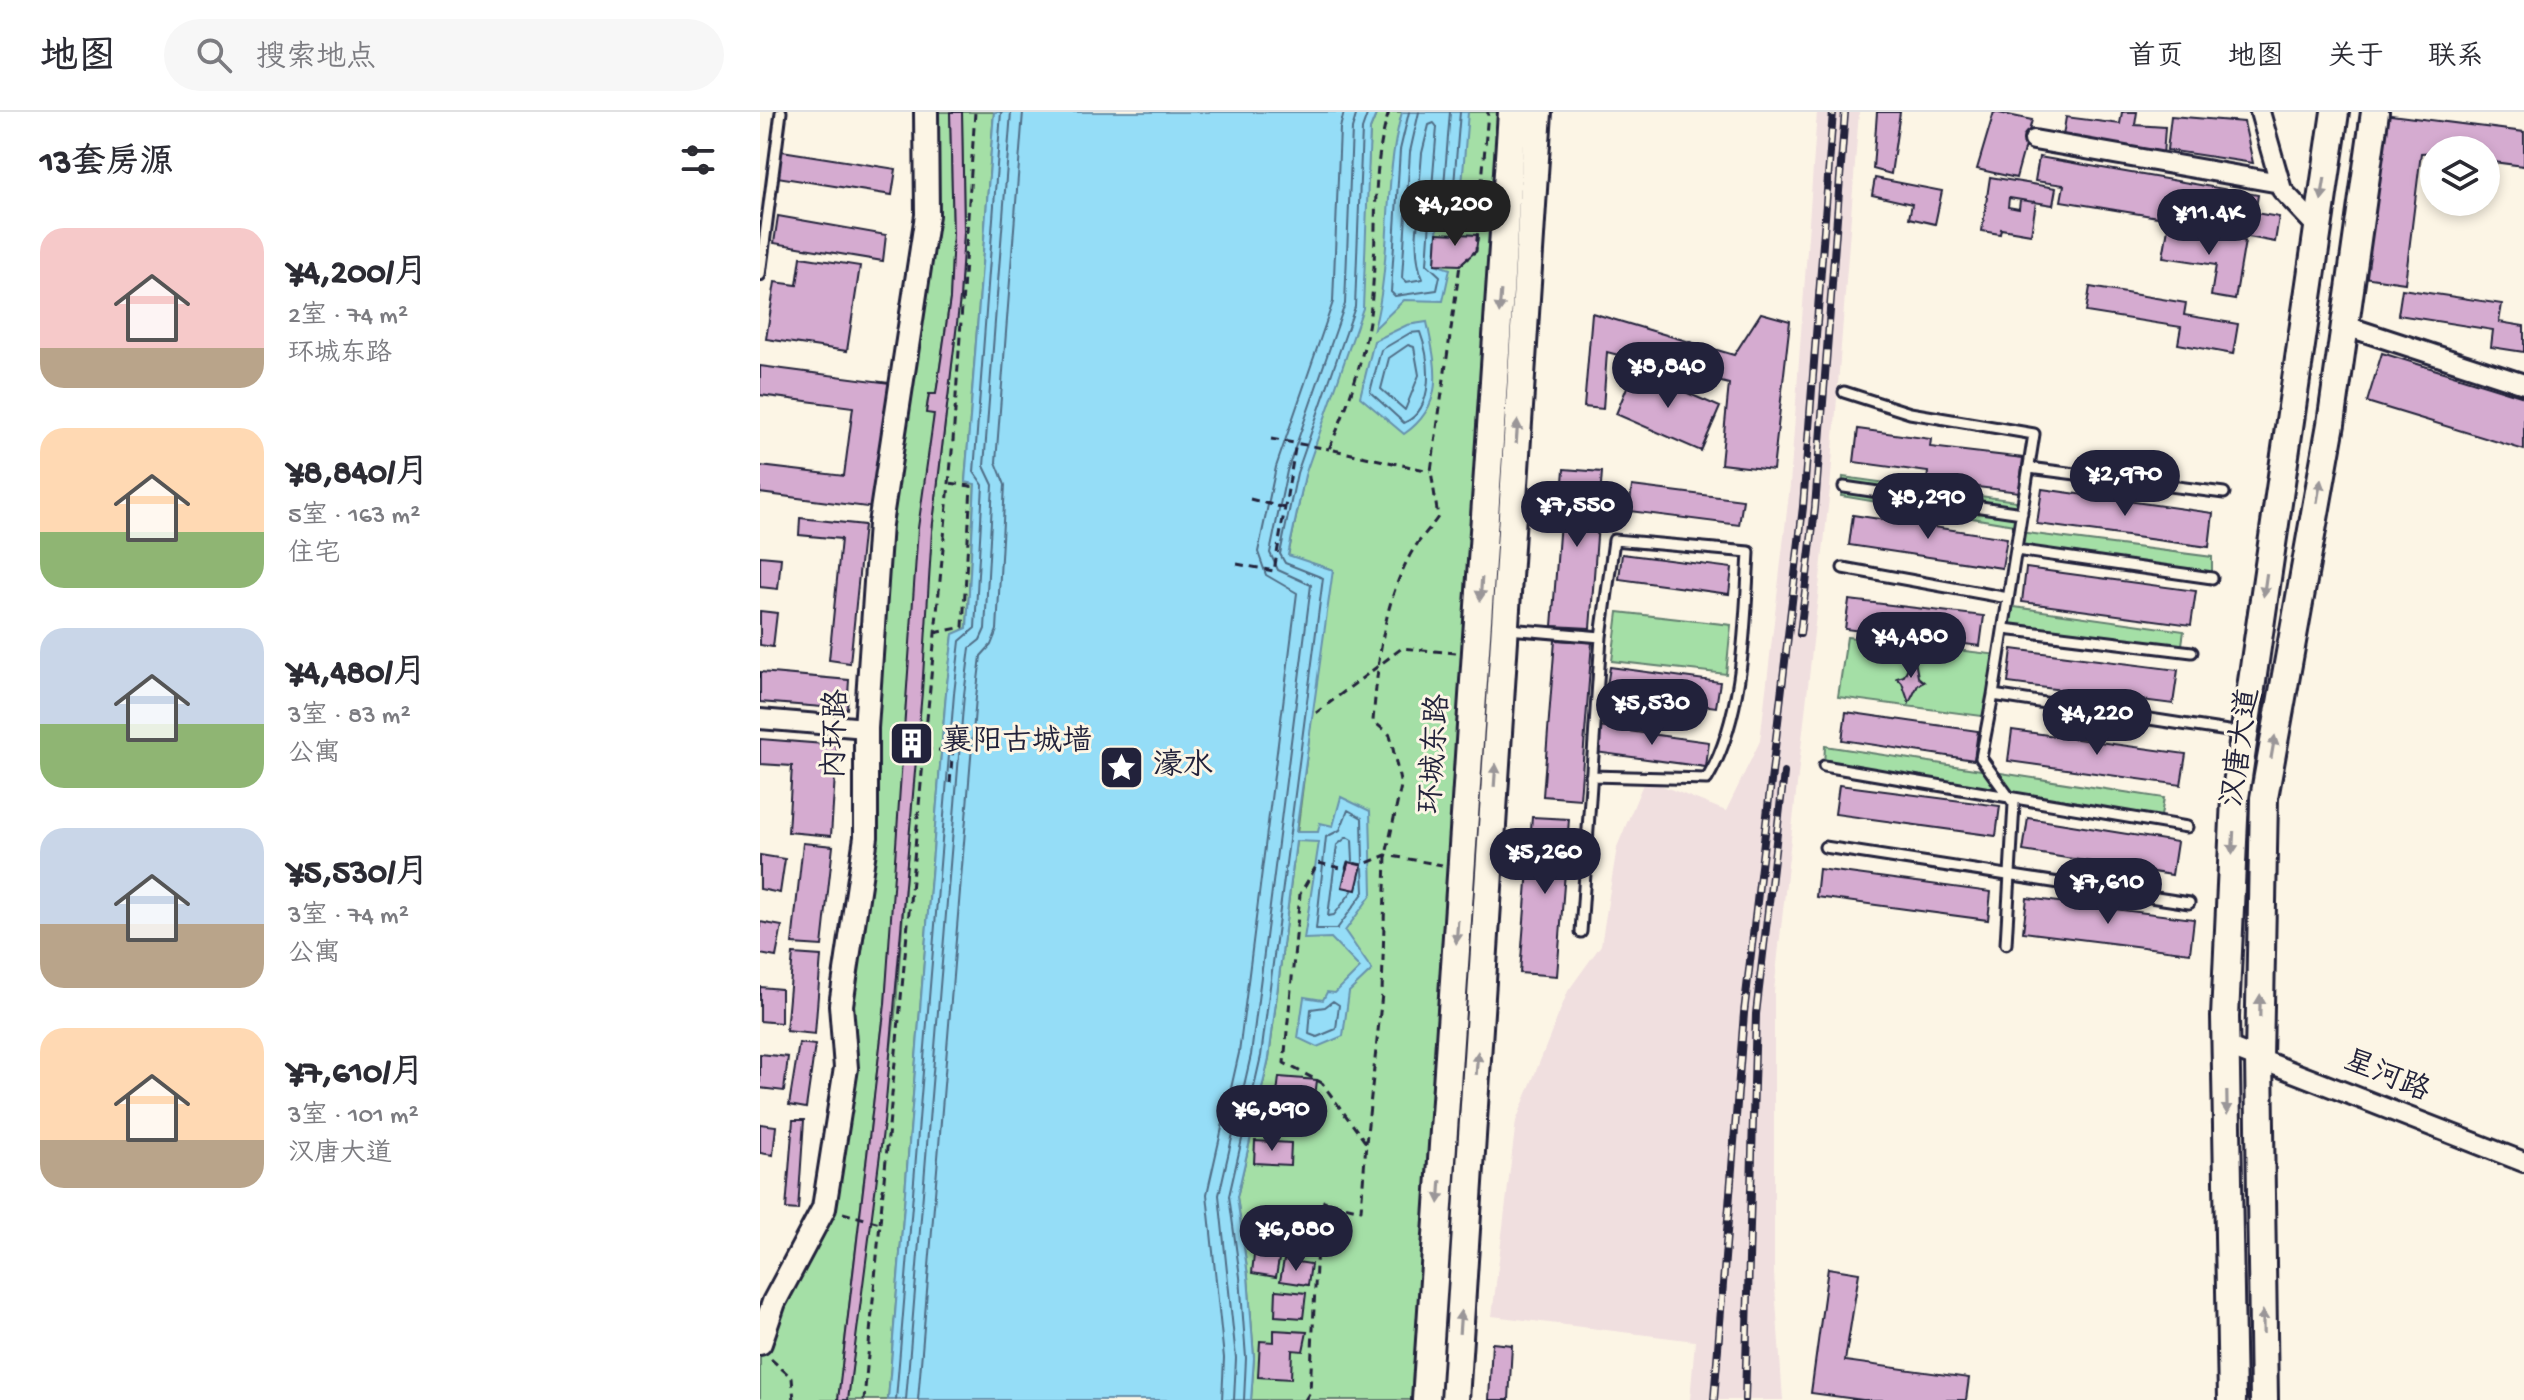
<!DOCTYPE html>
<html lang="zh">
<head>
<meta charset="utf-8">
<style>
	body { margin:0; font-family:"Gochi Hand","LXGW WenKai TC",sans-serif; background:#f7f7f7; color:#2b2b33; height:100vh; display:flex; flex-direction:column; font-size:30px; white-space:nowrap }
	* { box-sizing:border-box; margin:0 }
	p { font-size:26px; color:#7c7c81 }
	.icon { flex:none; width:44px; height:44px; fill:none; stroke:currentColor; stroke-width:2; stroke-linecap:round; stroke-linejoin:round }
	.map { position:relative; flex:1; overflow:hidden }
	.details { display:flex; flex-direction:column; background:#fff; width:760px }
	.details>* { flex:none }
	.tools { position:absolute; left:1660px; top:24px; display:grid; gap:16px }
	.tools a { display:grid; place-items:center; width:80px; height:80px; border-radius:50%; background:#fff; box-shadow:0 4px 12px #0003; font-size:40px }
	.price { position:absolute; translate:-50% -68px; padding:0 18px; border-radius:28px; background:#22223b; color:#fff; font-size:26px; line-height:52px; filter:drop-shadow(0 2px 4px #0008) }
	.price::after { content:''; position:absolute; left:50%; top:48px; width:24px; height:18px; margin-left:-12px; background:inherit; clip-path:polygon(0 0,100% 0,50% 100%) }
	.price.selected { background:#222; color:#fff }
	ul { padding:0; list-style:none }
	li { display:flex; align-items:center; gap:24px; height:200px; padding:0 40px }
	li span { display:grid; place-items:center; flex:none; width:224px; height:160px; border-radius:24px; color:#555 }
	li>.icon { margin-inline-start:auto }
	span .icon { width:96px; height:96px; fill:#fffc; stroke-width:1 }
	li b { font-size:34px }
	h2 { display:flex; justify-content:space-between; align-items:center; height:96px; padding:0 40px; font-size:34px }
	header { display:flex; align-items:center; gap:48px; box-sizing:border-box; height:112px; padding:0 40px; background:#fff; border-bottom:2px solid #e1e1e2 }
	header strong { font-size:38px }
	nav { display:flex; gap:44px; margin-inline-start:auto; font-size:28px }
	.search { width:560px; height:72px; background:#f7f7f7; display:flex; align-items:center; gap:20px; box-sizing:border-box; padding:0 28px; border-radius:44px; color:#7c7c81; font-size:30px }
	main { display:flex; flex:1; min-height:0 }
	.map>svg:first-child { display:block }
	.built { fill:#f0dfdf }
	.green { fill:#a4dfa6; stroke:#638070; stroke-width:2 }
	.water { fill:#95ddf7; stroke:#6792ac; stroke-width:2 }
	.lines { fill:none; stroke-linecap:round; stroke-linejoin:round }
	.shore { stroke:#506d86; stroke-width:2 }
	.building { fill:#d5abd0; stroke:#22223b; stroke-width:2 }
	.service-casing { stroke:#22223b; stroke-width:15 }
	.minor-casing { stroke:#22223b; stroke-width:24 }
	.tertiary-casing { stroke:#22223b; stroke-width:28 }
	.secondary-casing { stroke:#22223b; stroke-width:32 }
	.path { stroke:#22223b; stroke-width:3; stroke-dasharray:8 6; stroke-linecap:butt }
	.service { stroke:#fcf5e5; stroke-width:9 }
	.minor { stroke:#fcf5e5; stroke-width:18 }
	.tertiary { stroke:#fcf5e5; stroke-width:22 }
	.secondary { stroke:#fcf5e5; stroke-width:26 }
	.rail-casing { stroke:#22223b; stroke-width:8 }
	.rail { stroke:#fcf5e5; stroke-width:5; stroke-dasharray:15; stroke-linecap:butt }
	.oneway { fill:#9a9698 }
	.labels { text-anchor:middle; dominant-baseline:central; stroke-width:6; stroke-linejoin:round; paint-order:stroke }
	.street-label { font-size:30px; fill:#22223b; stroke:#fcf5e5 }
	.poi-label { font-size:30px; fill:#22223b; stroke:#fcf5e5; text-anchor:start }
</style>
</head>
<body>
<header>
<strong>地图</strong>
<div class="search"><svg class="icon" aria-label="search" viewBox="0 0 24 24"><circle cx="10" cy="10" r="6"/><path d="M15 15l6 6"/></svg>搜索地点</div>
<nav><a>首页</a><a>地图</a><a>关于</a><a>联系</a></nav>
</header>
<main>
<section class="details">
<h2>13套房源<svg class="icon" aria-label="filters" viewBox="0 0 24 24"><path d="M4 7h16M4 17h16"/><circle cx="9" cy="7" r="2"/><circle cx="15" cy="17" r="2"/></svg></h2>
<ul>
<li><span style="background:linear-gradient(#f6c9c9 75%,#b9a48a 0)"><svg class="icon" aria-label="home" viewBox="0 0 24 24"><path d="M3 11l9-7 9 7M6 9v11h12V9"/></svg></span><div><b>¥4,200/月</b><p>2室 · 74 m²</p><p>环城东路</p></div></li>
<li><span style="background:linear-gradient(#ffd9b3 65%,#8fb573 0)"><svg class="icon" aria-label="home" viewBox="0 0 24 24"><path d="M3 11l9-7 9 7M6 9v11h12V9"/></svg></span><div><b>¥8,840/月</b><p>5室 · 163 m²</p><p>住宅</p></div></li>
<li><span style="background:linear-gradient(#c9d6e8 60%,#8fb573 0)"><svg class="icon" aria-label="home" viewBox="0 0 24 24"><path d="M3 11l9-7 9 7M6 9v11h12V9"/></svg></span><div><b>¥4,480/月</b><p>3室 · 83 m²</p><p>公寓</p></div></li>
<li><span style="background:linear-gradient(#c9d6e8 60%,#b9a48a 0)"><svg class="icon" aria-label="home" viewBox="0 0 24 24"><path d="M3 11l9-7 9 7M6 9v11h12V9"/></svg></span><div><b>¥5,530/月</b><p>3室 · 74 m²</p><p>公寓</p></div></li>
<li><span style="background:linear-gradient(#ffd9b3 70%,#b9a48a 0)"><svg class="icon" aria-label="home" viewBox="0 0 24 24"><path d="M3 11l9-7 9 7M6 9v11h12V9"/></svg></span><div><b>¥7,610/月</b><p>3室 · 101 m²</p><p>汉唐大道</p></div></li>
</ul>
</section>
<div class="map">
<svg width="1764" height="1288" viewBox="0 0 1764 1288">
	<rect width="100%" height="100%" fill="#fcf5e5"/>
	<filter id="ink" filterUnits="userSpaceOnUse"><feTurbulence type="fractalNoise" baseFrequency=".0125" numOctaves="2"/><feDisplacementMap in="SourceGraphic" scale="16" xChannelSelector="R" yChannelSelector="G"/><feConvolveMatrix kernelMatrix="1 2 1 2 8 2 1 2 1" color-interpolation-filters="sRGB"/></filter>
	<g filter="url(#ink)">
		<!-- built -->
		<path class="built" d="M1057 0H1099L1070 377 1014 879V1161L1023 1288H930L935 1229 732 1204 756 1009 808 879 841 833 857 735 885 667 966 699 1000 629 1030 373Z"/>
		<!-- green -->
		<path class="green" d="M166 0H190L193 122 190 187 176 282H169L166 300 174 302 125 892 78 1288H0V1231L64 1096 106 616 167 103Z
			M202 0H234L205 370 215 371 207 516 193 523 186 581 128 1288H88L136 894 172 419 200 186 204 120Z
			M617 0H752L666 1288H491L494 1246 488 1164 477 1085 509 946 566 489 573 458 528 444 608 56 610 17Z
			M1083 365 1264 390 1260 414 1081 384Z
			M1259 420 1452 445V466L1256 438Z
			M1247 494 1424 519 1421 539 1244 517Z
			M858 500 971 513 966 562 852 549Z
			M1087 525 1239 543 1229 605 1078 585Z
			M1065 634 1404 686 1400 710 1064 654Z"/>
		<!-- water -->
		<path class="water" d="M234 0H617L610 17 603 196 545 363 528 443 573 458 536 720H558L560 711 573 714 581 685 610 699 612 782 585 819 612 858 589 880 583 924 557 935 538 926 544 885 563 888 567 880 575 881 600 856 571 826 544 827 559 730 536 729 509 946 477 1085 488 1164 494 1246 491 1288H128L186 581 193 522 207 516 215 372 205 370Z
			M642 0H708L699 110 678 108 675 152 690 157 683 189 644 188 614 217C633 146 622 71 642 0Z
			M667 210C676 254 687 292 644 322L600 285 614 229 647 213Z"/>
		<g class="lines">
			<!-- shore -->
			<path class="shore" d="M649 0 640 38 631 180 635 184 677 178 680 164 667 152 670 108 676 100 692 97 700 0
				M659 0 650 40 642 166 646 170 663 167C656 152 652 110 665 96 670 91 678 89 683 86L690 0
				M674 11 677 15 672 76 663 81 659 78 662 41 669 13Z
				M660 220C670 247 676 297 644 311L610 280 621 238 650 221Z
				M648 233 654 235 659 263 645 298 621 277 629 246Z
				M603 751 602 706 588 698 580 718 566 725 556 817H577L604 780 603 756
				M592 779 574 803 568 804 577 733 587 725 592 728 593 749
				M573 889 579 893 576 917 557 925 549 922 551 897 565 895Z
				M136 1288 194 582 200 529 215 516 223 373 214 360 241 0
				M146 1288 204 583 210 536 220 528 225 517 233 373 224 354 251 0
				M158 1288 216 585 221 544 231 533 237 518 245 373 236 350 263 0
				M462 1288 464 1246 447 1082 479 941 537 481 506 463 498 440 516 355 573 190 580 16 584 0
				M474 1288 476 1246 459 1083 491 943 551 473 518 458 510 441 527 359 585 192 592 17 597 0
				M484 1288 486 1246 480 1165 469 1084 501 944 563 466 525 451 520 442 537 361 595 195 602 17 608 0"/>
		</g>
		<!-- building -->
		<path class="building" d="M190 0H202L204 120 200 186 172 419 162 580 124 1011 88 1288H78L125 892 158 416 174 302 166 301 169 282H176L190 187 193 122Z
			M1117 0H1140L1131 62 1113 57Z
			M1234 0 1272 8 1256 66 1217 57Z
			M1362 0H1377L1375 13 1405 15 1403 44 1302 30 1306 5 1360 12Z
			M1623 2 1764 20V54L1726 49V38L1661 41 1645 171 1603 165Z
			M1411 4 1484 10 1493 51 1407 38Z
			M22 39 136 57 132 83 17 65Z
			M1279 45 1498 83 1495 101 1519 105 1515 130 1467 121 1470 102 1430 95 1428 110 1301 89 1304 73 1275 69Z
			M1230 65 1296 76 1293 93 1249 86 1248 95 1259 97 1260 88 1276 90 1271 122 1241 117 1240 122 1222 119Z
			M1115 66 1182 79 1175 112 1149 106 1152 92 1112 83Z
			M18 104 126 123 123 149 14 131Z
			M1408 116 1485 129 1475 188 1451 184 1456 153 1403 145Z
			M677 121 718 123 716 139 700 153 675 152Z
			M41 145 100 154 87 239 6 227 15 170 37 173Z
			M1330 175 1426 191 1424 203 1478 212 1473 242 1418 232 1421 215 1326 200Z
			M1642 177 1742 192 1739 210 1764 214V240L1731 235 1733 218 1638 203Z
			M832 201 974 243 1001 201 1030 209 1013 358 961 352 969 272 847 240 843 297 824 295Z
			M1622 241 1764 285V338L1607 290Z
			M0 254 130 271 114 396 0 381V354L84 364 93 295 0 283Z
			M874 258 960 295 941 339 856 302Z
			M1098 317 1171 327 1170 335 1263 346 1259 380 1167 369 1168 360 1094 350Z
			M804 357 842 360 830 516 792 514Z
			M872 374 983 388 979 413 869 399Z
			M1282 377 1453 401 1449 435 1277 412Z
			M1093 403 1247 426 1242 456 1089 433Z
			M40 406 104 413 90 551 69 548 81 427 39 423Z
			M862 442 972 456 969 482 859 467Z
			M0 444 21 446 18 477 0 475Z
			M1266 456 1436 479 1431 513 1262 490Z
			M1089 488 1224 504 1220 534 1085 517Z
			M0 499 17 501 13 535 0 533Z
			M795 528 832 530 820 687 783 684Z
			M1252 537 1418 558 1413 592 1248 571Z
			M1154 543 1158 565 1164 570 1158 573 1149 591 1142 571 1137 566 1144 564Z
			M850 555 960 570 956 595 846 580Z
			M0 560 89 568 87 597 0 590Z
			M1086 600 1218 619 1214 648 1082 628Z
			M839 615 949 630 946 655 835 640Z
			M1252 618 1426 642 1421 673 1248 649Z
			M0 627 77 633 71 724 28 720 32 654 0 652Z
			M1079 673 1240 694 1236 724 1075 702Z
			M772 705 809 707 797 864 760 861Z
			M1268 706 1417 730 1412 763 1263 739Z
			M43 731 73 734 62 834 32 832Z
			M0 743 25 747 20 781 0 777Z
			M588 750 602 753 596 778 582 775Z
			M1059 757 1231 780 1228 808 1056 785Z
			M1267 786 1434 807 1430 841 1263 820Z
			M0 810 22 814 16 845 0 842Z
			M33 842 61 844 55 922 26 919Z
			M0 875 21 877V911L0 909Z
			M39 931 55 933 46 996 29 993Z
			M0 942 28 945 24 979 0 976Z
			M519 965 557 968 553 1002 515 998Z
			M33 1008H44L38 1098 26 1097Z
			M0 1012 16 1014 13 1043 0 1041Z
			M495 1029 531 1031 530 1053 494 1051Z
			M496 1125 522 1129 516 1165 492 1161Z
			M524 1148 551 1152 548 1173 520 1169Z
			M1068 1156 1099 1161 1085 1249 1209 1266 1206 1288H1103L1051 1281Z
			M516 1178 546 1181 543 1206 515 1204Z
			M514 1218 547 1220 543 1239 532 1238 531 1267 498 1265 500 1229 514 1230Z
			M732 1231 752 1233 749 1288H729Z"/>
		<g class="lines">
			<defs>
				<path id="service" d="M0 163 21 0
					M1084 280 1150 301 1274 322 1233 583
					M1269 356 1464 381
					M1084 375 1262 401
					M1256 438 1452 466
					M1083 456 1248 486
					M748 517 841 525 821 820
					M1244 517 1432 540
					M1064 654 1427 715
					M831 664 947 667C984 605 985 512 989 440L854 428 841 525
					M1065 735 1429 791
					M1246 832 1254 692 1221 646 1233 583 1481 621"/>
				<path id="minor" d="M1500 0 1522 78 1557 115
					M1274 28 1520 71
					M1583 213 1764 272
					M0 607 106 616
					M1466 934 1764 1050"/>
				<path id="tertiary" d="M0 1231 14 1190 64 1096 86 956 81 893 106 725V616L120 412 167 103 166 0"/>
				<path id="secondary" d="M666 1288 752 0
					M695 1288 778 0
					M1472 1288 1465 905 1475 686 1575 0
					M1504 1288 1499 946 1504 686 1571 312 1615 0"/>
			</defs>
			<!-- service casing -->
			<use href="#service" class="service-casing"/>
			<!-- minor casing -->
			<use href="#minor" class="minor-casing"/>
			<!-- tertiary casing -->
			<use href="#tertiary" class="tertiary-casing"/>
			<!-- secondary casing -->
			<use href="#secondary" class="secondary-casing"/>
			<!-- path -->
			<path class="path" d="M629 0C610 58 618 123 612 184 608 235 590 290 569 337L670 359
				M511 327 569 337
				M490 387 525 396
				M477 452 514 459 536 331
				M175 521 203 515 211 374 189 371
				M556 601 642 536 696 541
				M164 637 192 639
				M190 671 194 621
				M606 1031 622 882 626 743 641 674 630 623 613 609C618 552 622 496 649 445 656 431 669 418 678 405L671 359 700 153 716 139 728 0
				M83 1101 120 1111 104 1288
				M120 1111 193 329 215 0
				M11 1247 32 1266 34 1288
				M545 1288 550 1280 558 1112 564 1089 601 1098 606 1031 562 971 524 951 540 782 558 751 586 757 588 750 602 753 626 743 682 753"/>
			<!-- service -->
			<use href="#service" class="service"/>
			<!-- minor -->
			<use href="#minor" class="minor"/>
			<!-- tertiary -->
			<use href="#tertiary" class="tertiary"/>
			<!-- secondary -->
			<use href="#secondary" class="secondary"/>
			<defs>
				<path id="rail" d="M1040 522 1055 396 1085 0
					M954 1288 984 901 1043 395 1073 0
					M985 1288 996 902 1024 661"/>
			</defs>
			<!-- rail casing -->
			<use href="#rail" class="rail-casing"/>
			<!-- rail -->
			<use href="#rail" class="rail"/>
		</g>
		<!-- one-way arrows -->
		<defs><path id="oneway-solid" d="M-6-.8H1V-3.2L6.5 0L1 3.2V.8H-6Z" transform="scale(2)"/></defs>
		<g class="oneway">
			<use href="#oneway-solid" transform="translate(1563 77) rotate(99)"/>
			<use href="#oneway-solid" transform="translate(740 190) rotate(94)"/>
			<use href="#oneway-solid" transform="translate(757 320) rotate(-86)"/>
			<use href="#oneway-solid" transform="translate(1559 379) rotate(-80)"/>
			<use href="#oneway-solid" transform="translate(1505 473) rotate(98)"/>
			<use href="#oneway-solid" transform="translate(721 477) rotate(94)"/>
			<use href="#oneway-solid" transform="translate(1513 635) rotate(-80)"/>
			<use href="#oneway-solid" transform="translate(735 663) rotate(-86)"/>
			<use href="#oneway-solid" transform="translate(1473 731) rotate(93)"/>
			<use href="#oneway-solid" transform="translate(697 820) rotate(94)"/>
			<use href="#oneway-solid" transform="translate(1500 894) rotate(-89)"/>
			<use href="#oneway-solid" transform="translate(717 951) rotate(-86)"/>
			<use href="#oneway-solid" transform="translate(1467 991) rotate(89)"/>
			<use href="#oneway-solid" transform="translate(680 1080) rotate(94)"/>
			<use href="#oneway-solid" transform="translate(700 1210) rotate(-86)"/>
			<use href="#oneway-solid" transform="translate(1503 1210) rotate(-91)"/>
		</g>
	</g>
	<!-- icons -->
	<defs>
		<symbol id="building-square" viewBox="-11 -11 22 22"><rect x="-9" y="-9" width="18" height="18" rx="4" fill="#22223b" stroke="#fcf5e5"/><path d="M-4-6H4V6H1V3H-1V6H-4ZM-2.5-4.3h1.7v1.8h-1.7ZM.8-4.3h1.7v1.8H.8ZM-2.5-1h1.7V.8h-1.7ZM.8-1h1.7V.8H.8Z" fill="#fff"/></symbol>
		<symbol id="sight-square" viewBox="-11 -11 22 22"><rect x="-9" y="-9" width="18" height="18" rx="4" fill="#22223b" stroke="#fcf5e5"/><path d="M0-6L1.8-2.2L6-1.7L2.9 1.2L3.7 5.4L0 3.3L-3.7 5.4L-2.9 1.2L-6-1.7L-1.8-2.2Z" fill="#fff"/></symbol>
	</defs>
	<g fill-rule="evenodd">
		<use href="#building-square" x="126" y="606" width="51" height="51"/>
		<use href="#sight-square" x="336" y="630" width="51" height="51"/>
	</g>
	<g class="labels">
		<!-- street labels -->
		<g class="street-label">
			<text transform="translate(78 622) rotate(-88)">内环路</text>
			<text transform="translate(1483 636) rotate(-82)">汉唐大道</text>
			<text transform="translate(677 642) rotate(-86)">环城东路</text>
			<text transform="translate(1626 966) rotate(22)">星河路</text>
		</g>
		<!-- poi labels -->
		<g class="poi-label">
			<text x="182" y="631">襄阳古城墙</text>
			<text x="393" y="655">濠水</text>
		</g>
	</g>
</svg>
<div class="tools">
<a><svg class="icon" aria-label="layers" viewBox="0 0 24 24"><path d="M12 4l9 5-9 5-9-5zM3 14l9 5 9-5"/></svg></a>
</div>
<b class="price selected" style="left:695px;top:136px">¥4,200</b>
<b class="price" style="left:1449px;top:145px">¥11.4K</b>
<b class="price" style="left:908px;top:298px">¥8,840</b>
<b class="price" style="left:1365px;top:406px">¥2,970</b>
<b class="price" style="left:1168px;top:429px">¥8,290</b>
<b class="price" style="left:817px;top:437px">¥7,550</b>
<b class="price" style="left:1151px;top:568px">¥4,480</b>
<b class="price" style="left:892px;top:635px">¥5,530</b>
<b class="price" style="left:1337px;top:645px">¥4,220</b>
<b class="price" style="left:785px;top:784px">¥5,260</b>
<b class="price" style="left:1348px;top:814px">¥7,610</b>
<b class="price" style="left:512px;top:1041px">¥6,890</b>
<b class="price" style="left:536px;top:1161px">¥6,880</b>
</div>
</main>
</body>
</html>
